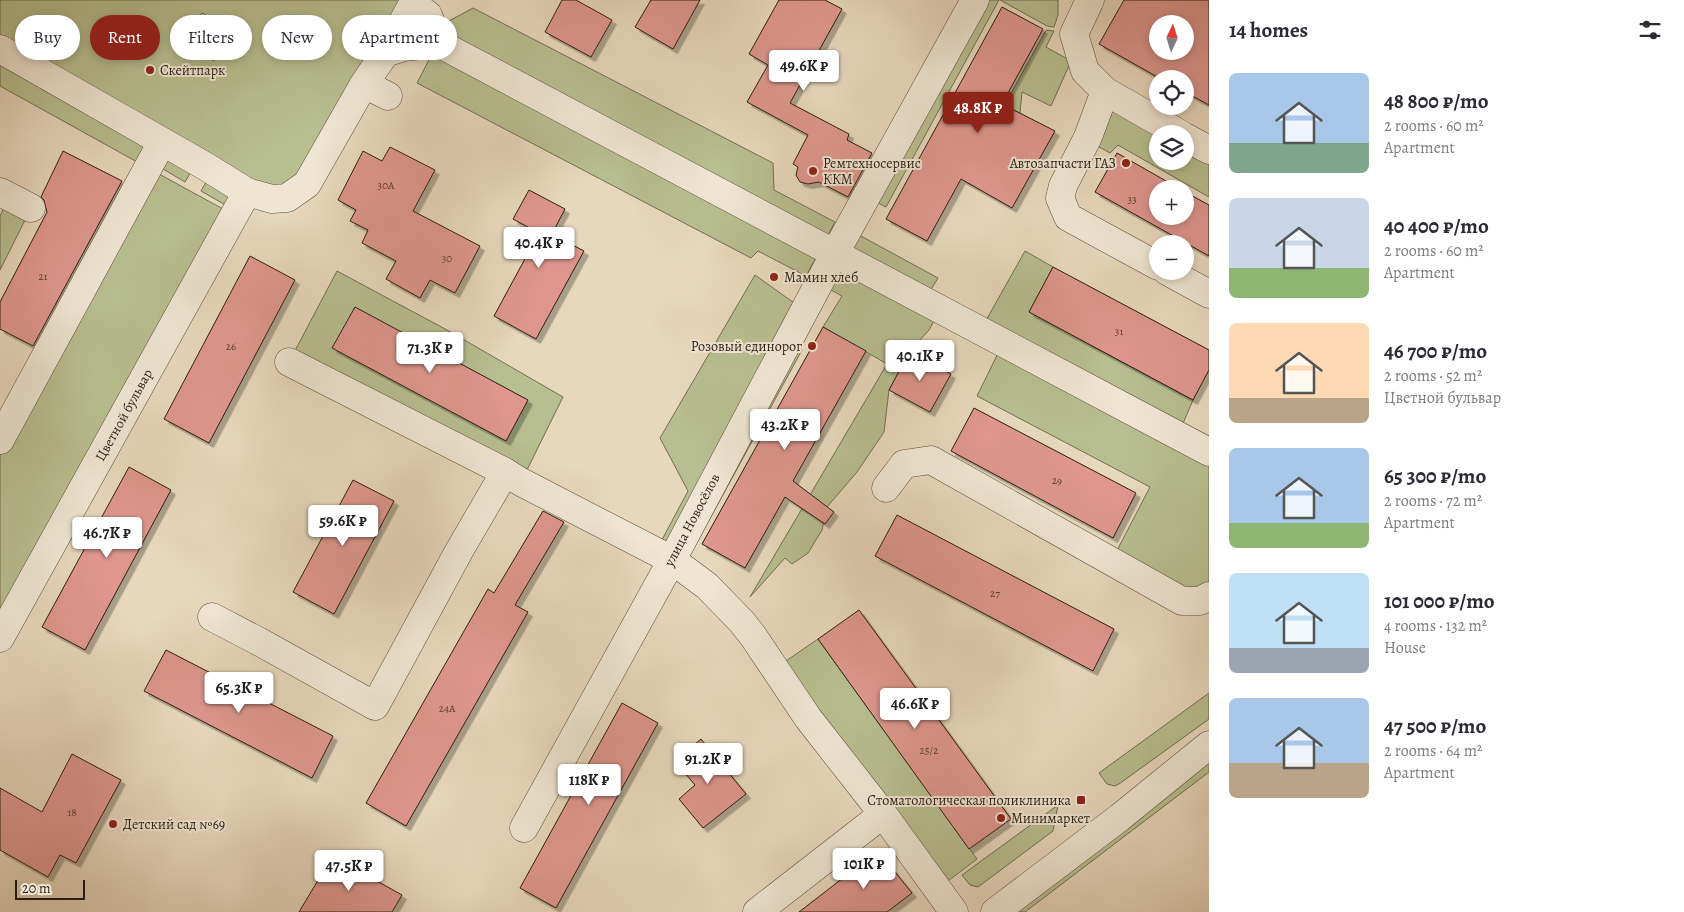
<!DOCTYPE html>
<html lang="en">
<head>
<meta charset="utf-8">
<style>
	body { margin:0; font-family:Alegreya,serif; background:#f2f2f3; color:#2b2b33; height:100vh; display:flex; flex-direction:column; font-size:19px; white-space:nowrap }
	* { box-sizing:border-box; margin:0 }
	p { font-size:16px; color:#7c7c81 }
	.icon { flex:none; width:28px; height:28px; fill:none; stroke:currentColor; stroke-width:2; stroke-linecap:round; stroke-linejoin:round }
	.map { position:relative; flex:1; overflow:hidden }
	.sheet { display:flex; flex-direction:column; background:#fff; width:475px }
	.sheet>* { flex:none }
	.banner { position:absolute; left:15px; top:15px; width:475px; height:45px; display:flex; gap:10px }
	.needle { width:32px; rotate:4deg }
	.fabs { position:absolute; left:1149px; top:15px; display:grid; gap:10px }
	.fabs a { display:grid; place-items:center; width:45px; height:45px; border-radius:50%; background:#fff; box-shadow:0 2px 8px #0003; font-size:25px }
	.scale { position:absolute; left:15px; bottom:12px; width:70px; box-sizing:border-box; padding-left:5px; border:2px solid #2c1d13; border-top:0; font-size:14px; line-height:18px; white-space:nowrap; color:#2c1d13; -webkit-text-stroke:4px #efe5d3; paint-order:stroke }
	.price { position:absolute; translate:-50% -42px; padding:0 11px; border-radius:5px; background:#fff; color:#222; font-size:16px; line-height:32px; filter:drop-shadow(0 1px 2px #0008) }
	.price::after { content:''; position:absolute; left:50%; top:30px; width:15px; height:11px; margin-left:-8px; background:inherit; clip-path:polygon(0 0,100% 0,50% 100%) }
	.price.selected { background:#8f2418; color:#fff }
	ul { padding:0; list-style:none }
	li { display:flex; align-items:center; gap:15px; height:125px; padding:0 20px }
	li span { display:grid; place-items:center; flex:none; width:140px; height:100px; border-radius:8px; color:#555 }
	li>.icon { margin-inline-start:auto }
	span .icon { width:60px; height:60px; fill:#fffc; stroke-width:1 }
	li b { font-size:21px }
	h2 { display:flex; justify-content:space-between; align-items:center; height:60px; padding:0 20px; font-size:21px }
	.pill { padding:0 18px; border-radius:22px; background:#fff; box-shadow:0 2px 8px #0003; font-size:18px; line-height:45px }
	.pill.selected { background:#8f2418; color:#fff }
	main { display:flex; flex:1; min-height:0 }
	.map>svg:first-child { display:block }
	.green { fill:#b7be8f; stroke:#726e51; fill-rule:evenodd }
	.building { fill:#de968e; stroke:#2c1d13; fill-rule:evenodd; filter:url(#shadow) }
	.lines { fill:none; stroke-linecap:round; stroke-linejoin:round }
	.minor-casing { stroke:#5b4c3d; stroke-width:29 }
	.minor { stroke:#efe5d3; stroke-width:28 }
	.poi-dot { fill:#8f2418; stroke:#efe5d3; stroke-width:2 }
	.labels { text-anchor:middle; dominant-baseline:central; stroke-width:4; stroke-linejoin:round; paint-order:stroke }
	.number-label { font-size:11px; fill:#583b32 }
	.poi-label { font-size:14px; fill:#2c1d13; stroke:#efe5d3; text-anchor:start }
	.street-label { font-size:14px; fill:#2c1d13; stroke:#efe5d3 }
</style>
</head>
<body>
<main>
<div class="map">
<svg width="1209" height="912" viewBox="0 0 1209 912">
	<defs>
		<filter id="shadow"><feDropShadow dx="4.5" dy="4.5" stdDeviation="0" flood-color="#0004"/></filter>
	</defs>
	<rect width="100%" height="100%" fill="#e7d7bc"/>
	<filter id="stains"><feTurbulence type="fractalNoise" baseFrequency=".004" numOctaves="4"/><feColorMatrix values="0 0 0 0 .2 0 0 0 0 .09 0 0 0 0 .02 0 0 0 .5 -.17"/></filter>
	<radialGradient id="worn" r=".72"><stop offset=".6" stop-color="#630" stop-opacity="0"/><stop offset="1" stop-color="#630" stop-opacity=".3"/></radialGradient>
	<!-- green -->
	<path class="green" d="M0 0H415L287 198 163 142 148 168 234 215 0 638V440L148 168 0 86ZM202 13 232 29 214 61 185 44Z
		M975 0H999L886 207 866 197Z
		M1000 0H1058V15L1054 27 1047 26Z
		M473 8 773 163 774 190 835 222 806 276 758 251 751 258 417 83 449 21Z
		M1046 30 1054 31 1046 47 1071 61 1051 106 1022 92 1020 113 979 189 963 180Z
		M1105 91 1158 134V161H1185V137L1209 150V197L1118 145 1110 153 1087 140Z
		M168 160 193 168 185 182 158 166Z
		M209 177 229 195V207L201 191Z
		M9 197 31 208 0 270V216Z
		M848 229 938 278 924 301 940 310 929 330 910 351 889 390 884 432 857 472 827 507 822 530 808 553 792 564 785 558 750 597 887 364 823 327 842 296 819 283Z
		M1025 251 1053 267 1029 312 1193 400 1178 435 1209 452V596L1111 562 1150 487 977 396 1003 343 980 331Z
		M337 271 447 330 563 397 521 482 289 362Z
		M755 275 804 310 787 344 802 350 683 568 656 551 688 491 660 438Z
		M818 639 977 859 944 884 783 663Z
		M1209 693V719L1119 784 1115 786 1107 784 1099 773Z
		M1209 760V772L1025 912H1009Z
		M1058 805 1053 831 978 887 970 885 962 875Z"/>
	<!-- building -->
	<path class="building" d="M562 0H576L612 20 591 57 545 32Z
		M651 0H700L673 49 635 27Z
		M779 0H825L842 9 790 103 849 134 847 140 872 153 848 197 819 182 808 184 800 182 796 175 798 167 793 164 808 135 747 102 768 65 749 54Z
		M1124 0H1209V105L1185 92V79H1161L1099 44ZM1158 24H1185V51H1158Z
		M1002 7 1043 29 1002 104 1055 131 1012 208 961 179 927 241 886 219Z
		M390 147 435 170 413 211 480 246 455 293 430 280 420 298 386 279 396 261 362 243 368 230 350 221 356 210 338 200 363 151 382 161Z
		M63 151 122 181 33 346 0 329V302L47 212 44 200 41 197Z
		M1117 153 1180 189H1158V216H1185V192L1209 205V256L1095 192Z
		M529 190 565 209 552 234 584 251 536 339 494 316 539 233 513 219Z
		M250 256 295 280 209 443 164 419Z
		M1053 267 1209 350V370L1193 400 1029 312Z
		M355 307 528 400 506 441 332 348Z
		M823 327 866 351 793 481 834 512 825 524 785 497 745 568 702 544Z
		M910 351 951 374 930 412 889 390Z
		M974 408 1136 493 1113 538 951 451Z
		M129 467 171 490 85 650 42 627Z
		M353 480 394 501 334 614 293 592Z
		M543 511 564 522 515 605 528 612 406 826 366 803 488 589 494 593Z
		M897 515 1114 629 1093 671 875 556Z
		M859 610 1011 819 969 849 818 639Z
		M166 650 333 736 312 778 144 691Z
		M622 703 658 723 556 908 520 888Z
		M701 739 746 794 703 828 679 799 695 785 675 761Z
		M72 754 121 780 76 863 60 855 48 877 0 850V788L42 812Z
		M878 851 912 893 887 912H799Z
		M332 856 402 895 392 912H299L320 877 324 860Z"/>
	<g class="lines">
		<defs>
			<path id="minor" d="M1090 0 1074 34 1085 71 1105 91 1088 137 1063 186 1060 198 1068 217 1158 266
				M413 4 428 15 438 43
				M0 49 205 166 247 192 272 199 287 198 307 184 364 84 384 55 415 0
				M384 53 404 47 438 43 1209 452
				M364 84 388 96
				M1105 91 1180 134
				M1185 137 1209 150
				M0 192 31 208
				M1167 271 1209 294
				M289 362 505 472 521 482 672 560 707 586 742 622 753 636 808 718 883 814 954 912
				M0 440 162 142
				M886 488 904 464 931 460 1182 601H1200L1209 596
				M212 617 258 641 375 706 459 551 505 472
				M0 638 247 192
				M524 828 672 560 835 253 975 0
				M757 912 883 814
				M995 912 1119 818 1209 745"/>
		</defs>
		<!-- minor casing -->
		<use href="#minor" class="minor-casing"/>
		<!-- minor -->
		<use href="#minor" class="minor"/>
	</g>
	<!-- markers -->
	<g class="poi-dot">
		<circle cx="150" cy="70" r="5"/>
		<circle cx="1126" cy="163" r="5"/>
		<circle cx="813" cy="171" r="5"/>
		<circle cx="774" cy="277" r="5"/>
		<circle cx="812" cy="346" r="5"/>
		<rect x="1076" y="795" width="10" height="10" rx="2.5"/>
		<circle cx="1001" cy="818" r="5"/>
		<circle cx="113" cy="824" r="5"/>
	</g>
	<g class="labels">
		<!-- number labels -->
		<g class="number-label">
			<text x="386" y="185">30А</text>
			<text x="1132" y="199">33</text>
			<text x="447" y="258">30</text>
			<text x="43" y="276">21</text>
			<text x="1119" y="331">31</text>
			<text x="231" y="346">26</text>
			<text x="1057" y="480">29</text>
			<text x="995" y="593">27</text>
			<text x="447" y="708">24А</text>
			<text x="929" y="750">25/2</text>
			<text x="72" y="812">18</text>
		</g>
		<!-- poi labels -->
		<g class="poi-label">
			<text x="160" y="70">Скейтпарк</text>
			<text x="823" y="163">Ремтехносервис<tspan x="823" dy="16">ККМ</tspan></text>
			<text x="1116" y="163" text-anchor="end">Автозапчасти ГАЗ</text>
			<text x="784" y="277">Мамин хлеб</text>
			<text x="802" y="346" text-anchor="end">Розовый единорог</text>
			<text x="1071" y="800" text-anchor="end">Стоматологическая поликлиника</text>
			<text x="1011" y="818">Минимаркет</text>
			<text x="123" y="824">Детский сад №69</text>
		</g>
		<!-- street labels -->
		<g class="street-label">
			<text transform="translate(124 415) rotate(-61)">Цветной бульвар</text>
			<text transform="translate(692 520) rotate(-62)">улица Новосёлов</text>
		</g>
	</g>
	<rect width="100%" height="100%" filter="url(#stains)"/>
	<rect width="100%" height="100%" fill="url(#worn)"/>
</svg>
<div class="fabs">
<a><svg class="needle" viewBox="-14 -14 28 28"><path d="M0-13l5 13h-10z" fill="#e53935"/><path d="M0 13l5-13h-10z" fill="#7c7c81"/></svg></a>
<a><svg class="icon" aria-label="locate" viewBox="0 0 24 24"><circle cx="12" cy="12" r="6"/><path d="M12 2v4M12 18v4M2 12h4M18 12h4"/></svg></a>
<a><svg class="icon" aria-label="layers" viewBox="0 0 24 24"><path d="M12 4l9 5-9 5-9-5zM3 14l9 5 9-5"/></svg></a>
<a>+</a>
<a>−</a>
</div>
<div class="scale">20 m</div>
<b class="price" style="left:804px;top:92px">49.6K ₽</b>
<b class="price selected" style="left:978px;top:134px">48.8K ₽</b>
<b class="price" style="left:539px;top:269px">40.4K ₽</b>
<b class="price" style="left:430px;top:374px">71.3K ₽</b>
<b class="price" style="left:920px;top:382px">40.1K ₽</b>
<b class="price" style="left:785px;top:451px">43.2K ₽</b>
<b class="price" style="left:343px;top:547px">59.6K ₽</b>
<b class="price" style="left:107px;top:559px">46.7K ₽</b>
<b class="price" style="left:239px;top:714px">65.3K ₽</b>
<b class="price" style="left:915px;top:730px">46.6K ₽</b>
<b class="price" style="left:708px;top:785px">91.2K ₽</b>
<b class="price" style="left:589px;top:806px">118K ₽</b>
<b class="price" style="left:864px;top:890px">101K ₽</b>
<b class="price" style="left:349px;top:892px">47.5K ₽</b>
<div class="banner">
<a class="pill">Buy</a>
<a class="pill selected">Rent</a>
<a class="pill">Filters</a>
<a class="pill">New</a>
<a class="pill">Apartment</a>
</div>
</div>
<section class="sheet">
<h2>14 homes<svg class="icon" aria-label="filters" viewBox="0 0 24 24"><path d="M4 7h16M4 17h16"/><circle cx="9" cy="7" r="2"/><circle cx="15" cy="17" r="2"/></svg></h2>
<ul>
<li><span style="background:linear-gradient(#a9c7e8 70%,#7fa58c 0)"><svg class="icon" aria-label="home" viewBox="0 0 24 24"><path d="M3 11l9-7 9 7M6 9v11h12V9"/></svg></span><div><b>48 800 ₽/mo</b><p>2 rooms · 60 m²</p><p>Apartment</p></div></li>
<li><span style="background:linear-gradient(#c9d6e8 70%,#8fb573 0)"><svg class="icon" aria-label="home" viewBox="0 0 24 24"><path d="M3 11l9-7 9 7M6 9v11h12V9"/></svg></span><div><b>40 400 ₽/mo</b><p>2 rooms · 60 m²</p><p>Apartment</p></div></li>
<li><span style="background:linear-gradient(#ffd9b3 75%,#b9a48a 0)"><svg class="icon" aria-label="home" viewBox="0 0 24 24"><path d="M3 11l9-7 9 7M6 9v11h12V9"/></svg></span><div><b>46 700 ₽/mo</b><p>2 rooms · 52 m²</p><p>Цветной бульвар</p></div></li>
<li><span style="background:linear-gradient(#a9c7e8 75%,#8fb573 0)"><svg class="icon" aria-label="home" viewBox="0 0 24 24"><path d="M3 11l9-7 9 7M6 9v11h12V9"/></svg></span><div><b>65 300 ₽/mo</b><p>2 rooms · 72 m²</p><p>Apartment</p></div></li>
<li><span style="background:linear-gradient(#bfe0f5 75%,#9aa5b1 0)"><svg class="icon" aria-label="home" viewBox="0 0 24 24"><path d="M3 11l9-7 9 7M6 9v11h12V9"/></svg></span><div><b>101 000 ₽/mo</b><p>4 rooms · 132 m²</p><p>House</p></div></li>
<li><span style="background:linear-gradient(#a9c7e8 65%,#b9a48a 0)"><svg class="icon" aria-label="home" viewBox="0 0 24 24"><path d="M3 11l9-7 9 7M6 9v11h12V9"/></svg></span><div><b>47 500 ₽/mo</b><p>2 rooms · 64 m²</p><p>Apartment</p></div></li>
</ul>
</section>
</main>
</body>
</html>
